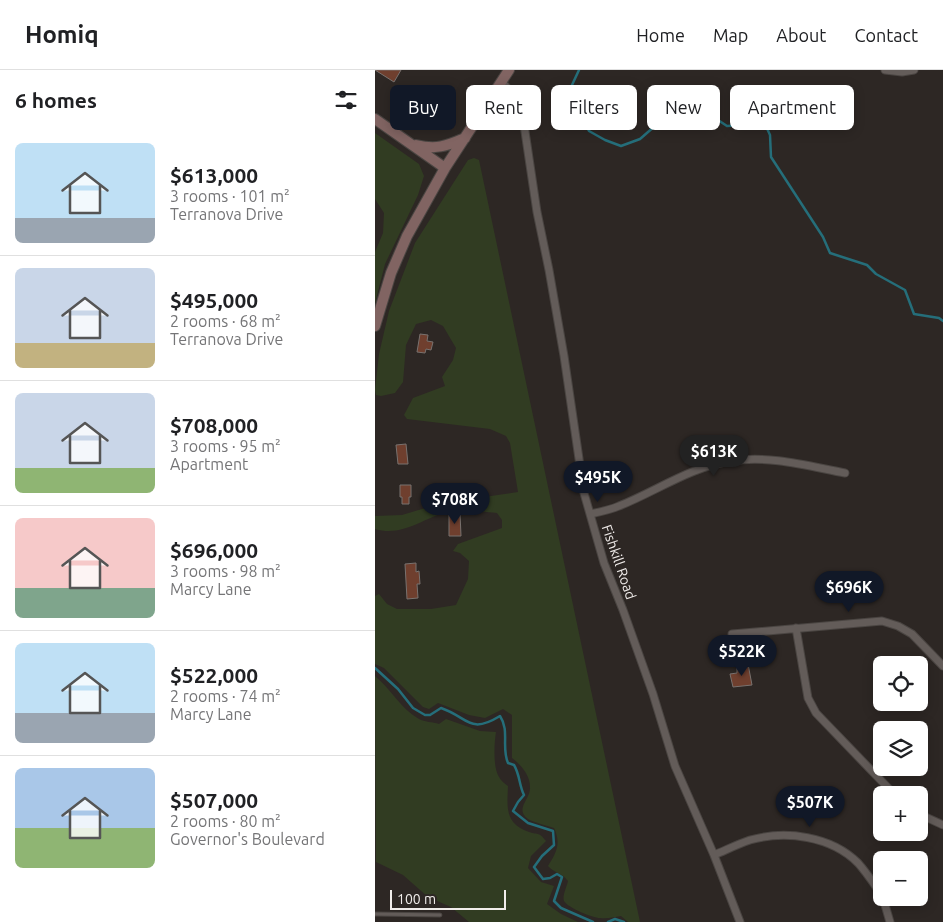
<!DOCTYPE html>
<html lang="en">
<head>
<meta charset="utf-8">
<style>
	body { margin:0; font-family:Ubuntu,sans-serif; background:#f6f6f6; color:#202124; height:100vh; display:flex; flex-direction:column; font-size:19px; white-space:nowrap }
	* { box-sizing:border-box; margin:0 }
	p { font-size:16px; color:#757577 }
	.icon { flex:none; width:28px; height:28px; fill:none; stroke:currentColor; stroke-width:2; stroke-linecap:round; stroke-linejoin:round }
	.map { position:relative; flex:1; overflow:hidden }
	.drawer { display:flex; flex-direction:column; background:#fff; width:375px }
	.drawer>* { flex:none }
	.hud { position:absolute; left:15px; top:15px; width:475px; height:45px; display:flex; gap:10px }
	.controls { position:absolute; left:498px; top:586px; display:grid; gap:10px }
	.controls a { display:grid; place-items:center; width:55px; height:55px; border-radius:8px; background:#fff; box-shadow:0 2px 12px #0003; font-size:25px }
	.scale { position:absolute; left:15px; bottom:12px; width:116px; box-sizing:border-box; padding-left:5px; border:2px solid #f1edeb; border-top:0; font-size:14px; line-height:18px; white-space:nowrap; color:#f1edeb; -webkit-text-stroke:4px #2d2724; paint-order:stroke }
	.price { position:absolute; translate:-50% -42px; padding:0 11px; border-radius:18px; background:#111827; color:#fff; font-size:16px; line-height:32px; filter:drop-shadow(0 1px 2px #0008) }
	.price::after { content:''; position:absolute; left:50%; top:30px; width:15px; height:11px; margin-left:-8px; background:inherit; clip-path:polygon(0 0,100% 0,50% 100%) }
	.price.on { background:#222; color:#fff }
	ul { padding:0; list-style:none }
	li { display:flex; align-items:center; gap:15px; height:125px; padding:0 15px }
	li+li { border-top:1px solid #e0e0e0 }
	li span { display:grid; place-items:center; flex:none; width:140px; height:100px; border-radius:8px; color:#555 }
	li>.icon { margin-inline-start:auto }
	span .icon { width:60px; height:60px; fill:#fffc; stroke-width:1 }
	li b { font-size:21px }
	h2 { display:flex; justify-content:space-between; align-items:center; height:60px; padding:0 15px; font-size:21px }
	.tag { padding:0 18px; border-radius:8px; background:#fff; box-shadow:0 2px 12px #0003; font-size:18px; line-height:45px }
	.tag.on { background:#111827; color:#fff }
	header { display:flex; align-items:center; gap:30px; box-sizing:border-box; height:70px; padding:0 25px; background:#fff; border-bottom:1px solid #e0e0e0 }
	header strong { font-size:24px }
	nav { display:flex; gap:28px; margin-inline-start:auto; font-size:18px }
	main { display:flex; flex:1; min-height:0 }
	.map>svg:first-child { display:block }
	.green { fill:#313c22 }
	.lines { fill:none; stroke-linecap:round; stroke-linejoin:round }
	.stream { stroke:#256e7a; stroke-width:2.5 }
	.building { fill:#6f3f2e; stroke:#79726f }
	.lane-casing { stroke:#4a4542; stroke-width:5 }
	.street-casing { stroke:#4a4542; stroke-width:9 }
	.secondary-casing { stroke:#4a4542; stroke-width:12 }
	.lane { stroke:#635c59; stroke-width:3 }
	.street { stroke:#635c59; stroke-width:7 }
	.secondary { stroke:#816462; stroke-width:10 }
	.labels { text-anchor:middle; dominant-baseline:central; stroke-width:4.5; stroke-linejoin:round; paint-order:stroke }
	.street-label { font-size:14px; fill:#f1edeb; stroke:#2d2724 }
</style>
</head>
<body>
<header>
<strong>Homiq</strong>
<nav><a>Home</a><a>Map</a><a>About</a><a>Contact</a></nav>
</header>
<main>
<section class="drawer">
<h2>6 homes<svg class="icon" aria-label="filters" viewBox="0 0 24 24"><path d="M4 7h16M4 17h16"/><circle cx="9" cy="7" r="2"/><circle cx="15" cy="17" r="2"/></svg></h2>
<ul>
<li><span style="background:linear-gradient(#bfe0f5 75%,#9aa5b1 0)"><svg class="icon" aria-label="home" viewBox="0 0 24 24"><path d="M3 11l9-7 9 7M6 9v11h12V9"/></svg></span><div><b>$613,000</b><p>3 rooms · 101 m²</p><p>Terranova Drive</p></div></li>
<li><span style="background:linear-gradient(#c9d6e8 75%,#c2b280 0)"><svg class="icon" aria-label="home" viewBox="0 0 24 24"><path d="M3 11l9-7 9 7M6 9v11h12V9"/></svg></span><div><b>$495,000</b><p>2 rooms · 68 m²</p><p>Terranova Drive</p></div></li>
<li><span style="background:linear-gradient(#c9d6e8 75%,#8fb573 0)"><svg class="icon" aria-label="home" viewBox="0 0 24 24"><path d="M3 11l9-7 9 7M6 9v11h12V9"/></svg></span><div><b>$708,000</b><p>3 rooms · 95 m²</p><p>Apartment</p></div></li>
<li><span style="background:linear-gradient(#f6c9c9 70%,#7fa58c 0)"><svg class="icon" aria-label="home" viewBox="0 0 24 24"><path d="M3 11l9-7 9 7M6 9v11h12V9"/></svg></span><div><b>$696,000</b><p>3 rooms · 98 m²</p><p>Marcy Lane</p></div></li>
<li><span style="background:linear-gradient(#bfe0f5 70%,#9aa5b1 0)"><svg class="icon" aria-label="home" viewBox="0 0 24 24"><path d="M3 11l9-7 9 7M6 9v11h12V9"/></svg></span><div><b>$522,000</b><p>2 rooms · 74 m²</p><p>Marcy Lane</p></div></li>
<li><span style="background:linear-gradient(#a9c7e8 60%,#8fb573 0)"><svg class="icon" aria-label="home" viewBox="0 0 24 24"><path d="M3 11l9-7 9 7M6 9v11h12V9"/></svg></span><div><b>$507,000</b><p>2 rooms · 80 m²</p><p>Governor's Boulevard</p></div></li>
</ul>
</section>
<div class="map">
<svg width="568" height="852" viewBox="0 0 568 852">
	<rect width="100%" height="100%" fill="#2d2724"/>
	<!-- green -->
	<path class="green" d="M0 63 44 94 49 106 43 125 10 194 0 233V182L8 163 9 143 0 129Z
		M99 88 104 90 265 852H253L246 846C239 847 232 849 225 848 218 848 193 838 189 831 187 826 192 816 193 811 186 802 179 803 173 796 182 782 186 773 179 758 171 755 160 753 153 749 139 739 156 729 155 717 155 705 146 695 137 688V645L128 639 110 648 94 645 63 633 54 639 48 637 9 598 0 594V526L4 524 12 534 22 539H56L81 535 93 509 94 491 85 483 78 481 83 474 127 458V450L122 443C107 442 86 437 71 442 47 449 27 467 0 459V446L27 445 67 433 143 422 135 373 131 366 115 359 32 349 29 345 38 328 70 316 67 307 78 290 81 278 68 256 56 250 41 254 31 275 28 312 20 323 6 326 1 325 0 320 4 284 14 241 40 173 93 90Z
		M0 606C16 619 26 639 44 649 49 652 58 652 64 654L71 649 105 661 121 662C119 674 118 698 124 707 126 711 130 714 133 716 132 738 130 754 154 762 164 765 164 762 171 771L156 786 153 798 166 812 179 816 172 834 186 844 203 852H94L76 837 53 827 28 805 1 792Z"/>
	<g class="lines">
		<!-- stream -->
		<path class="stream" d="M204 0 197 15 204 32 207 48 214 61 230 70 246 76 265 69 288 49 315 42H331L352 56 390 54 395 65 396 87 448 167 455 183 492 195 501 204 530 220 539 244 564 248 568 251
			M0 598 23 619 38 638 50 645H55L66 638C93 647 94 665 125 646 135 661 126 677 133 693L139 695C145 705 144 715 149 725L143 732 138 741 153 753 178 761 179 775 167 786 159 797 168 809 175 808 182 804 187 807 179 831 186 838 218 852
			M233 852 240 849 249 852"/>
	</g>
	<!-- building -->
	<path class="building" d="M0 0H26L19 12Z
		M45 264 53 265 52 271 58 272 56 280 51 279 50 283 42 282Z
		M31 374 33 394H23L21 375Z
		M25 415H36V427H34V434H27V427H25Z
		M85 443 86 466H74V444Z
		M41 493V502L44 501 45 514H42L43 528 32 529 30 494Z
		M373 594 377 615 358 617 355 604 362 603V596Z"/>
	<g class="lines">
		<defs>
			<path id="lane" d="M0 844 65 845"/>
			<path id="street" d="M510 0 527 2 539 0
				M127 12 142 29 148 48 162 142 174 200 189 286 209 423 229 493 248 540 278 624 300 696 339 785 365 852
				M215 444C225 442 235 440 244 436 282 421 316 396 357 391 394 385 433 396 470 403
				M421 558 433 628 441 643 520 725
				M357 564 507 551 523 556 537 564 568 596
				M544 744 568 755
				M339 785C351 780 363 774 375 770 411 760 456 766 483 793 492 803 499 814 506 824
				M508 828 515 852"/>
			<path id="secondary" d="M0 49 70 98
				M41 75C62 80 71 76 90 68
				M0 256 16 203 32 166 70 98 134 0"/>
		</defs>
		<!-- lane casing -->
		<use href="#lane" class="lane-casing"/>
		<!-- street casing -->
		<use href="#street" class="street-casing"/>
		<!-- secondary casing -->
		<use href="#secondary" class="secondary-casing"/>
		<!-- lane -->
		<use href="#lane" class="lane"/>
		<!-- street -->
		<use href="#street" class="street"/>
		<!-- secondary -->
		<use href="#secondary" class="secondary"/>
	</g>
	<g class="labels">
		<!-- street labels -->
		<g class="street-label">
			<text transform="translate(244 492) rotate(71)">Fishkill Road</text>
		</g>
	</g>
</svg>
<div class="controls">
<a><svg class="icon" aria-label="locate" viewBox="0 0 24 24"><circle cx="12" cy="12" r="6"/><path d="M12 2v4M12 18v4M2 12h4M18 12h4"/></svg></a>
<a><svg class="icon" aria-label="layers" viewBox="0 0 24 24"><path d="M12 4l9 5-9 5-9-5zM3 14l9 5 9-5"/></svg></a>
<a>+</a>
<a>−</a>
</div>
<div class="scale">100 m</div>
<b class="price on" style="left:339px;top:407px">$613K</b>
<b class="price" style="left:223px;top:433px">$495K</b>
<b class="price" style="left:80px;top:455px">$708K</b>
<b class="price" style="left:474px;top:543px">$696K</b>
<b class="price" style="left:367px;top:607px">$522K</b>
<b class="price" style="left:435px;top:758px">$507K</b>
<div class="hud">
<a class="tag on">Buy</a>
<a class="tag">Rent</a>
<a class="tag">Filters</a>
<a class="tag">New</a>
<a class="tag">Apartment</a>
</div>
</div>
</main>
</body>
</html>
